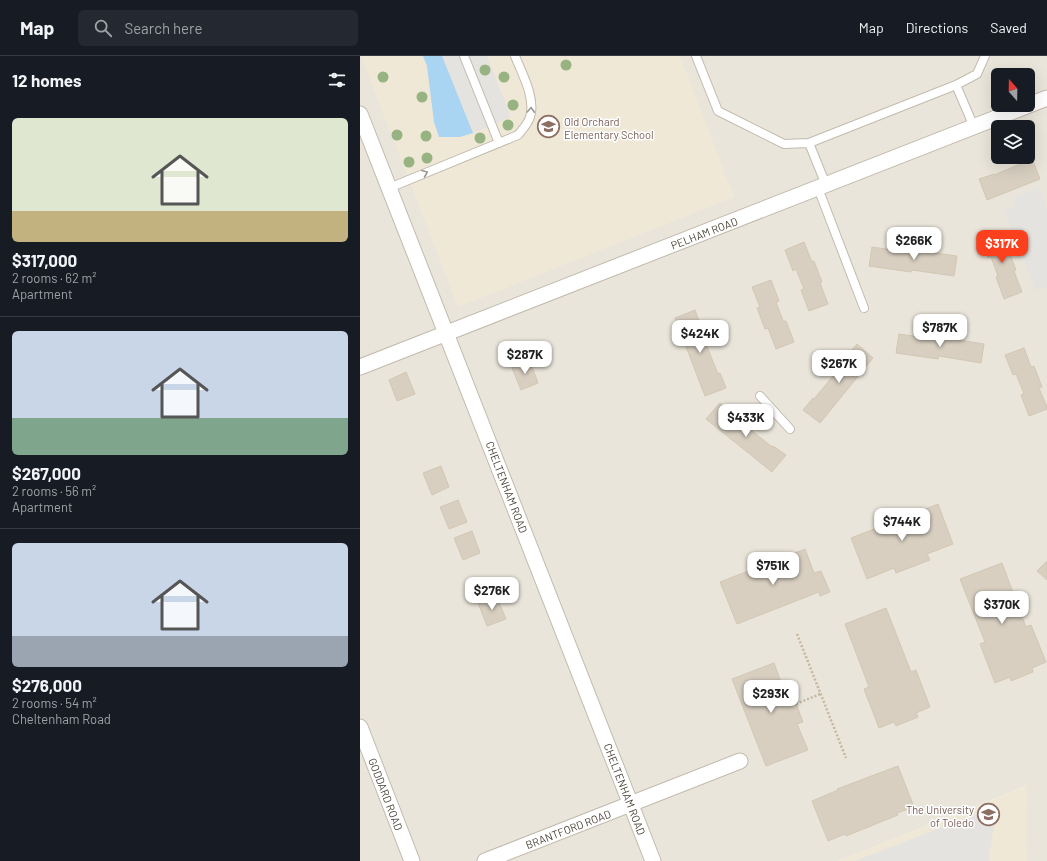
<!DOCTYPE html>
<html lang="en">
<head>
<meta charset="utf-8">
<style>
	body { margin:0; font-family:Barlow,sans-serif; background:#242831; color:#f1f3f6; height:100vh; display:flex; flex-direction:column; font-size:15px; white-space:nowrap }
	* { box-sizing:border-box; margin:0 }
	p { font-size:13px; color:#9ea1a6 }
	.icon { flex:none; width:22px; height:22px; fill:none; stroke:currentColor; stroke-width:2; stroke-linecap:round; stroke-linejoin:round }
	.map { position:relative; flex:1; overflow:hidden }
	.sheet { display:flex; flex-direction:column; background:#171b24; width:360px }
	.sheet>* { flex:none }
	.needle { width:26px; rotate:340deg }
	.fabs { position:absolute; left:631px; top:12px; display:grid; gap:8px }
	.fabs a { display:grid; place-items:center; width:44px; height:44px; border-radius:6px; background:#171b24; box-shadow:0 4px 16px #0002; font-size:20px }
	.price { position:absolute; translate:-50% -34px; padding:0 9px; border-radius:8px; background:#fff; color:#222; font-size:13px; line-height:26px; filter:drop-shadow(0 1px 2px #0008) }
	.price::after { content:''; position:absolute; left:50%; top:24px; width:12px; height:9px; margin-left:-6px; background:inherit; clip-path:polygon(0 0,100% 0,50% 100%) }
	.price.selected { background:#fc3f1d; color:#fff }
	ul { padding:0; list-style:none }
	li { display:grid; align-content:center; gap:8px; height:212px; padding:0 12px }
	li+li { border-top:1px solid #363941 }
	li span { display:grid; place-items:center; height:124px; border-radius:6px; color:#555 }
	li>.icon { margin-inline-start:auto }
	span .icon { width:72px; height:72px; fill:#fffc; stroke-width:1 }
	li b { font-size:17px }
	h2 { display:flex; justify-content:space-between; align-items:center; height:48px; padding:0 12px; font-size:17px }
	header { display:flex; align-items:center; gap:24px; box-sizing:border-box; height:56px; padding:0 20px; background:#171b24; border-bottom:1px solid #363941 }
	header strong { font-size:19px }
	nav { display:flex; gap:22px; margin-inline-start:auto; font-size:14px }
	.search { width:280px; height:36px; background:#242831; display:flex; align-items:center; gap:10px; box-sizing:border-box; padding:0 14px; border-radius:6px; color:#9ea1a6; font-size:15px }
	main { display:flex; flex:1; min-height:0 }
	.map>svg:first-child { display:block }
	.residential { fill:#eae5da; fill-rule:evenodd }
	.education { fill:#efe8d6 }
	.parking { fill:#e5e3e0 }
	.water { fill:#a9d4f2 }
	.building { fill:#d8cfc1; stroke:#d3c7b4 }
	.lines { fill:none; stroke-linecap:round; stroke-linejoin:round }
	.service-casing { stroke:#c2bbae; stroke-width:10 }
	.minor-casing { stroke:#c2bbae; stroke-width:17 }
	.path { stroke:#c4b79f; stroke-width:2.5; stroke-dasharray:2 2; stroke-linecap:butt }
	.service { stroke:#fff; stroke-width:8 }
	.minor { stroke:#fff; stroke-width:15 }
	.tree { fill:#97b381 }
	.oneway { stroke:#9c9892 }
	.labels { text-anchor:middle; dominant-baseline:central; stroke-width:3; stroke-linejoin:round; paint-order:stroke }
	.education-label { font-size:11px; fill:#785e54; stroke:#fff; text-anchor:start }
	.street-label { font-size:11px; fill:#4b4439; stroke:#fff }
</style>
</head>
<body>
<header>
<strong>Map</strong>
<div class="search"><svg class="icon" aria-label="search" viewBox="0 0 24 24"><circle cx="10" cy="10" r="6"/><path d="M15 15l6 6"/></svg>Search here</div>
<nav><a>Map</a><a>Directions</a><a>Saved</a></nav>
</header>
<main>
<section class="sheet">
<h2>12 homes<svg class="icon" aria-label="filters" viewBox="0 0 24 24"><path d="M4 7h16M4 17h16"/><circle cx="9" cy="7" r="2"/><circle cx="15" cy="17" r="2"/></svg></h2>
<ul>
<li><span style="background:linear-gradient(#dfe7d0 75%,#c2b280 0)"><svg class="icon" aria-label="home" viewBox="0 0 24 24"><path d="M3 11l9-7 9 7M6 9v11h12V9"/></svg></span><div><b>$317,000</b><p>2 rooms · 62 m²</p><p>Apartment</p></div></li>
<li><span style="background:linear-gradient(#c9d6e8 70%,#7fa58c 0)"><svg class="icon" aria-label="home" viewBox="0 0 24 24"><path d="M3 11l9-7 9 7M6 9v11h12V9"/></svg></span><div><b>$267,000</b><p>2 rooms · 56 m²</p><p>Apartment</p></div></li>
<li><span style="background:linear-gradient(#c9d6e8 75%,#9aa5b1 0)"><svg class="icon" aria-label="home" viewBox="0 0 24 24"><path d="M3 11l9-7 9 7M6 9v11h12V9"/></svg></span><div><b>$276,000</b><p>2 rooms · 54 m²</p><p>Cheltenham Road</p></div></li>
</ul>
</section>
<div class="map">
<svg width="687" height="805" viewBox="0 0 687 805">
	<rect width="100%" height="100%" fill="#f6f3ec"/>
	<!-- residential -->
	<path class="residential" d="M0 0H687V805H667L666 789V730L478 805H0ZM638 19H668V49H638ZM638 71H668V101H638Z"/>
	<!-- education -->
	<path class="education" d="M1 0H320L374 141 98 251Z
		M667 730 666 789 667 805H478Z"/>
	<!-- parking -->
	<path class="parking" d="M82 0H127L151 61 113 77Z
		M679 132 687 153V231L676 235 644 154 655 150 653 142Z
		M631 752 635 762 629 802 630 805H495Z"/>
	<!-- water -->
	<path class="water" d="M63 0H82L113 77 100 81H79L74 66 67 10Z"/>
	<!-- building -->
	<path class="building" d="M672 103 680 123 627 144 619 123 634 118V119Z
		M638 174 646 194 648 193 656 214 654 215 662 236 644 243 636 221 638 220 631 201 628 202 620 181Z
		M444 186 452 206 454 205 462 226 460 227 468 248 449 255 441 234 444 233 436 213 433 215 425 194Z
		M512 191 553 197 554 194 597 200 594 220 552 214 551 216 509 210Z
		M411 224 419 245 416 246 423 265H426L434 286 416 293 408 272 405 273 397 252 400 251 392 231Z
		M335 254 340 268H338L358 318 360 317 366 332 345 340 315 262Z
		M539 278 580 284V281L624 288 621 307 579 300 578 303 536 297Z
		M497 288 513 302 460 367 443 354 453 342 454 343 488 302 486 301Z
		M664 292 671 311 674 310 682 331 679 332 687 351V353L669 360 661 339 664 338 656 318 653 319 645 299Z
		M170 305 178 327 161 334 152 312Z
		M46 316 55 338 37 345 29 324Z
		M360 347 372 356 370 357 412 391 413 390 426 399 412 416 346 363Z
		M81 410 89 431 72 439 63 417Z
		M98 444 107 466 89 473 80 451Z
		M578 448 593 488 567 498 570 504 536 517 534 512 507 523 491 482Z
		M112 475 120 497 103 504 94 482Z
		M445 493 454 517 461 515 470 536 460 540 459 536 377 568 360 526Z
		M687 505V524L677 515Z
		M642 507 666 571 671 569 686 606 672 612 673 616 651 625 650 621 635 627 620 588 625 586 600 523Z
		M136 539 146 563 127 570 118 547Z
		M526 552 551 616 556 614 570 651 556 657 558 661 536 670 534 666 519 672 504 633 509 631 485 568Z
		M414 607 424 634 430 631 443 666 437 668 448 694 406 710 372 623Z
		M538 710 554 751 537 757 538 759 486 780 485 778 468 785 452 745 478 734 477 733Z"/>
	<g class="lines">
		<defs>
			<path id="service" d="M104 0 139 87
				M336 0 358 55 424 88 449 87
				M596 29 617 18 625 0
				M466 129 449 87 596 29 614 71
				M29 132 158 79C162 74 168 68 170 61 176 43 162 17 155 0
				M458 132 504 252
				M400 340 430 373"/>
			<path id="minor" d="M0 58 293 805
				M0 311 687 42
				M0 671 52 805
				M125 805 380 705"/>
		</defs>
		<!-- service casing -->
		<use href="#service" class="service-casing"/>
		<!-- minor casing -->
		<use href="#minor" class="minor-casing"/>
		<!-- path -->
		<path class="path" d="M437 578 486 702
			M436 648 460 638"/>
		<!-- service -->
		<use href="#service" class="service"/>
		<!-- minor -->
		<use href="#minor" class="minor"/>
	</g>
	<!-- trees -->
	<g class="tree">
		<circle cx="206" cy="9" r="5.5"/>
		<circle cx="125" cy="14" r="5.5"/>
		<circle cx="23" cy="21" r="5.5"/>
		<circle cx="144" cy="21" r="5.5"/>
		<circle cx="62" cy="41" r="5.5"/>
		<circle cx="153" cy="49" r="5.5"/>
		<circle cx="148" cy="69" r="5.5"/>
		<circle cx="37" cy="79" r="5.5"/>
		<circle cx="66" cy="80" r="5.5"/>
		<circle cx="120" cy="82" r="5.5"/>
		<circle cx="67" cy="102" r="5.5"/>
		<circle cx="49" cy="106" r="5.5"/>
	</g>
	<!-- one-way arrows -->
	<defs><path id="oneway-chevron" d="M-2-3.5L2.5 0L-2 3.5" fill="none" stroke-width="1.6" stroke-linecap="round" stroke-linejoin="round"/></defs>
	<g class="oneway">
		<use href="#oneway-chevron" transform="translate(171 54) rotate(-87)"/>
		<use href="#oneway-chevron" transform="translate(65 117) rotate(-22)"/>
	</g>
	<!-- icons -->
	<defs>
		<symbol id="school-ring" viewBox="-11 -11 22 22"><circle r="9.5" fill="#fff" stroke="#8d6e63" stroke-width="1.5"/><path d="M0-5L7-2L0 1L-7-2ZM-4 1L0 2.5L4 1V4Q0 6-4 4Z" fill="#8d6e63"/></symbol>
		<symbol id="university-ring" viewBox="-11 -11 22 22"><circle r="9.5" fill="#fff" stroke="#8d6e63" stroke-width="1.5"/><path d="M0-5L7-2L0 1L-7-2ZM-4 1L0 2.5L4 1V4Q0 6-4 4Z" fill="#8d6e63"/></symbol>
	</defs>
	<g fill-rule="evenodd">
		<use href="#school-ring" x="176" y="58" width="25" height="25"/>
		<use href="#university-ring" x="616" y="746" width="25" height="25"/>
	</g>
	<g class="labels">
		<!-- education labels -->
		<g class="education-label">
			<text x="204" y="65">Old Orchard<tspan x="204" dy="13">Elementary School</tspan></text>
			<text x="614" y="753" text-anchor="end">The University<tspan x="614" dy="13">of Toledo</tspan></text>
		</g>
		<!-- street labels -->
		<g class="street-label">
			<text transform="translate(344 177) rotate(-21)">PELHAM ROAD</text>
			<text transform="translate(147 431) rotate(69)">CHELTENHAM ROAD</text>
			<text transform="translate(265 733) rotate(69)">CHELTENHAM ROAD</text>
			<text transform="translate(26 738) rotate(69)">GODDARD ROAD</text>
			<text transform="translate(208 773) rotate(-21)">BRANTFORD ROAD</text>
		</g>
	</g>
</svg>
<div class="fabs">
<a><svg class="needle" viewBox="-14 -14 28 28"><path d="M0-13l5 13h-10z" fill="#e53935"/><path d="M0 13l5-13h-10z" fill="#9ea1a6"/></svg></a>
<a><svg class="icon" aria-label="layers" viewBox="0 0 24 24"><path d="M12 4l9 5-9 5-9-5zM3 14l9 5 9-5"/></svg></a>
</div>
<b class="price" style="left:554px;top:205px">$266K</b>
<b class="price selected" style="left:642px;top:208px">$317K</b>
<b class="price" style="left:580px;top:292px">$787K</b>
<b class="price" style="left:340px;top:298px">$424K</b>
<b class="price" style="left:165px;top:319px">$287K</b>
<b class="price" style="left:479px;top:328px">$267K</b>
<b class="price" style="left:386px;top:382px">$433K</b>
<b class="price" style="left:542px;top:486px">$744K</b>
<b class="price" style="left:413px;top:530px">$751K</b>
<b class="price" style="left:132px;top:555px">$276K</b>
<b class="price" style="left:642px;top:569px">$370K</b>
<b class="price" style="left:411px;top:658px">$293K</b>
</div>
</main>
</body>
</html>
